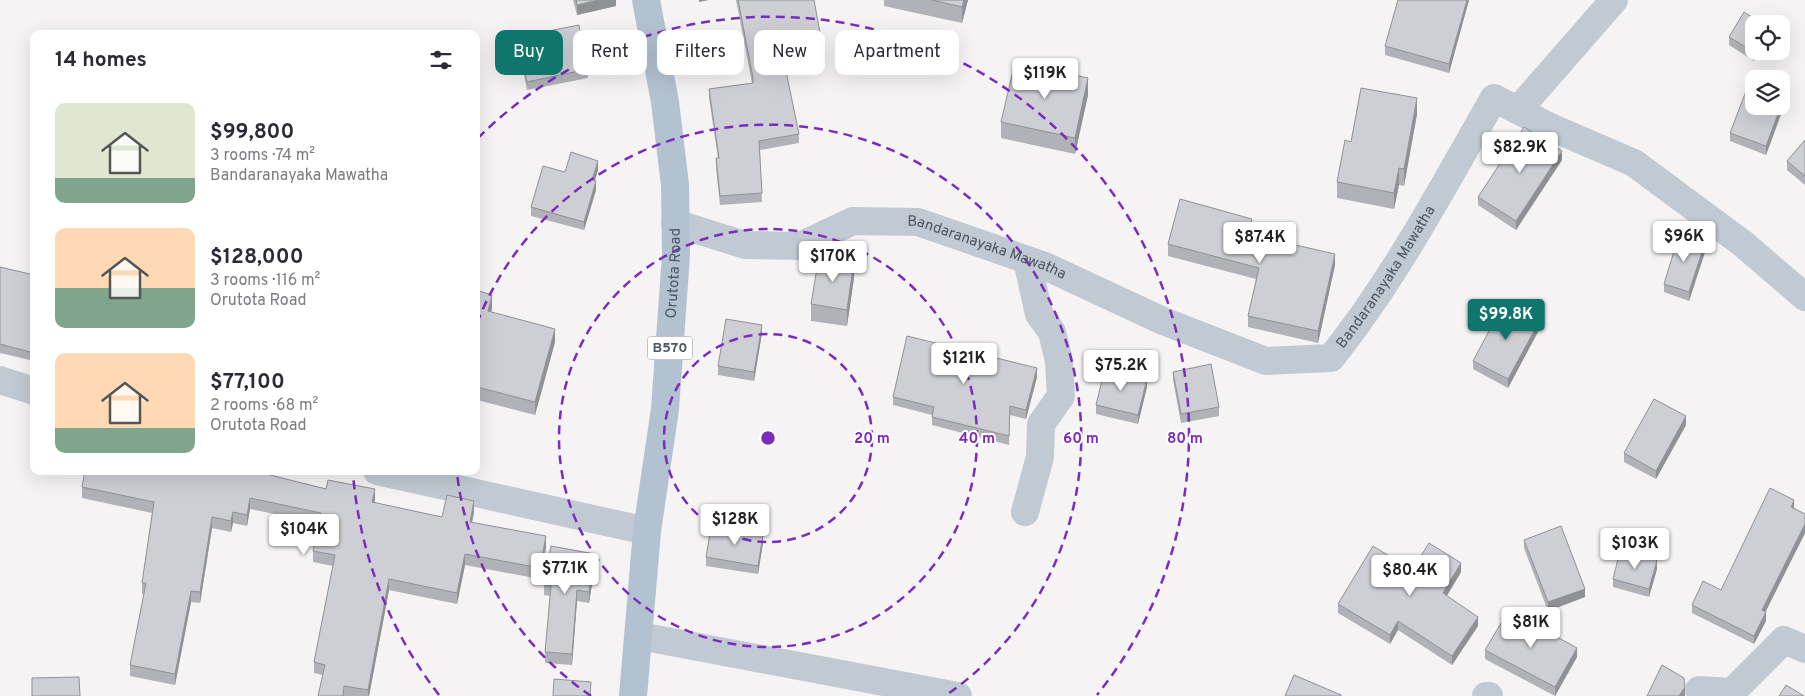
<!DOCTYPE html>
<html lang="en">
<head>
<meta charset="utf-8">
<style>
	body { margin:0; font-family:Overpass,sans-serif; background:#f2f2f3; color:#2b2b33; height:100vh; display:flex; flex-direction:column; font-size:19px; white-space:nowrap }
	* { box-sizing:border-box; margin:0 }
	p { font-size:16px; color:#7c7c81 }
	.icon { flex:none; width:28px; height:28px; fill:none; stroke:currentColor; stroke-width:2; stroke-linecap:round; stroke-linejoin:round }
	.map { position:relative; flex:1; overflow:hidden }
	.side { position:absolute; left:30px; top:30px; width:450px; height:445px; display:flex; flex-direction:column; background:#fff; border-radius:10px; box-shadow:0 5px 20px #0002 }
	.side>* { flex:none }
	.top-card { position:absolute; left:495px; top:30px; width:475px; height:45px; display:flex; gap:10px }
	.fabs { position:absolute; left:1745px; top:15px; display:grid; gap:10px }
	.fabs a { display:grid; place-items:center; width:45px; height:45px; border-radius:10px; background:#fff; box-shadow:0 5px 20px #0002; font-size:25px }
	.price { position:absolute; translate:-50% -42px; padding:0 11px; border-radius:5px; background:#fff; color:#222; font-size:16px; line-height:32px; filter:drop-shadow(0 1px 2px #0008) }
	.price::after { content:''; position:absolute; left:50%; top:30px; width:15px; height:11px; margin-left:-8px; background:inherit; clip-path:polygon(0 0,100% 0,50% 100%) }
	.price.selected { background:#0f766e; color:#fff }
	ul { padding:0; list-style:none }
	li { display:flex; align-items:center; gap:15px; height:125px; padding:0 25px }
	li span { display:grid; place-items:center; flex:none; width:140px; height:100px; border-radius:10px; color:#555 }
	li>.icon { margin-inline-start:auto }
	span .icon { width:60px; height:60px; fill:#fffc; stroke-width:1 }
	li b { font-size:21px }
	h2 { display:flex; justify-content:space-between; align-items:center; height:60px; padding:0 25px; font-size:21px }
	.tag { padding:0 18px; border-radius:10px; background:#fff; box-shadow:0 5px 20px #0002; font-size:18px; line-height:45px }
	.tag.selected { background:#0f766e; color:#fff }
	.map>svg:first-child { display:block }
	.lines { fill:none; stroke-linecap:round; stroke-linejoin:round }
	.minor { stroke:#c1cad2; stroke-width:28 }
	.primary { stroke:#b3c2d1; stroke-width:28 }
	.wall { fill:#b0b2b7 }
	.shaded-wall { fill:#909195 }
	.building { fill:#cdcfd5; stroke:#909195 }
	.ring { fill:none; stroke:#7b2cbf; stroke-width:2.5; stroke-dasharray:9 6 }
	.labels { text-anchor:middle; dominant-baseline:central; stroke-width:4; stroke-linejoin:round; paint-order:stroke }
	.shield { fill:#fff; stroke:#808990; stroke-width:1 }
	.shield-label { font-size:14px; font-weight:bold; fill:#4a5661 }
	.street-label { font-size:15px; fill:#4a5661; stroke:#fff }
	.centre { fill:#7b2cbf; stroke:#fff; stroke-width:2.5 }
	.ring-label { font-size:15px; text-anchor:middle; font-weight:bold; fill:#7b2cbf; stroke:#fff; stroke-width:4; stroke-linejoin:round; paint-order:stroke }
</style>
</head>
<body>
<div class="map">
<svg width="1805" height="696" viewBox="0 0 1805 696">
	<rect width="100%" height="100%" fill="#f5f3f3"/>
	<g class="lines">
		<!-- minor -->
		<g class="minor">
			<path d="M1518 110 1614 0"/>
			<path id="s1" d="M675 223 745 245 800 246 853 221 918 222 1045 266 1163 321 1266 361 1331 358C1395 278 1443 187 1494 98L1548 126 1634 163 1742 243 1805 297"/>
			<path d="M0 380 34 391"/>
			<path d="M377 471 647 531"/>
			<path d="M1025 512 1040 457 1041 424 1061 396 1059 361 1052 332 1039 314 1027 260"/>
			<path d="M640 636 958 696"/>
			<path d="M1699 690 1732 692 1784 640 1805 649"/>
			<path d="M1486 696H1489"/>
		</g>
		<!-- primary -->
		<path class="primary" id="s2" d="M633 696 647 531 665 409 676 255 675 185 665 102 646 0"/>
	</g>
	<!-- wall -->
	<path class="wall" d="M573 0H616V6L577 15Z
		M736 0H814L823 49V58L784 65 799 134V143L760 150 762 202 720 205 716 168V158H718L709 98V89L752 83Z
		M884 0H968L962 23 884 6Z
		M1398 0H1469L1449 73 1385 55V46Z
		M518 37 588 69V78L527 90 518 46Z
		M1729 37 1754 51H1760L1754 61 1729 45Z
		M1088 95 1075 154 1001 138V122Z
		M1788 95 1766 155 1730 141V133Z
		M1417 114 1404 186 1399 185 1394 209 1337 198V182L1351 142Z
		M1805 140V185L1787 170V161Z
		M1562 160 1516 230 1478 205V197Z
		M598 170 595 181 596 190 584 230 531 216V207L565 172Z
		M1252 230 1251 235 1335 265 1318 343 1248 327V316L1256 279 1168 256V244Z
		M1705 252 1689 301 1664 292V284Z
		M0 267 34 275V361L0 353Z
		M854 278 847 326 811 321V304Z
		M476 290 492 308 491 312 555 342 535 415 477 400 476 405Z
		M1539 330 1508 388 1473 369V361Z
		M762 333 754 381 718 375V366Z
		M1173 372 1219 407V416L1181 423 1173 380Z
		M1037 377 1026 419 1010 415 1009 445 932 425V415L893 405V397Z
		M1147 387 1138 424 1096 414V405Z
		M1686 425 1656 479 1624 462V453Z
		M260 471V473L375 500 374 503 442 517 474 512 472 522 546 547 540 579 465 565 457 604 389 590 369 696H318L323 675 314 673V662L333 566 313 562V551L319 523 250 509 247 526 233 523 231 532 212 528 200 603 191 602 175 685 130 676V665L144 594H142V583L152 513 82 498V487Z
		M1794 508 1805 514V533L1765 612 1766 621 1754 644 1692 613V605L1721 590Z
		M1524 540 1585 597 1548 611 1524 548Z
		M763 543 758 574 706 566V557Z
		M595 565 589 603 577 601 572 665 545 663V652L550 596 544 595V584Z
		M1657 569 1649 597 1613 587V579Z
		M1412 570 1461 572 1447 596 1478 626 1452 665 1398 630 1390 644 1338 613V604Z
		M1485 650 1577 657 1555 696 1485 659Z"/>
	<!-- shaded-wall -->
	<path class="shaded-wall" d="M599 0H616V6L577 15V5Z
		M699 0H709L699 2Z
		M964 0H968L962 23V7Z
		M1467 0H1469L1449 73V64Z
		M1754 51H1760L1754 61Z
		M1088 78V95L1075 154V138Z
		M1788 86V95L1766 155V146L1781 106V104Z
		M1417 98V114L1404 186V169Z
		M1562 151V160L1516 230V221Z
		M598 161V170L592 189V180Z
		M1399 168V185L1394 209V193Z
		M596 181V190L584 230V222Z
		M1252 219V230L1247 246V234Z
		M1705 243V252L1689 301V292Z
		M1335 254V265L1318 343V331Z
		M854 261V278L847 326V310Z
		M492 295V308L488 324V311Z
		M1539 322V330L1508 388V379Z
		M762 325V333L754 381V372Z
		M555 329V342L535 415V402Z
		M1037 368V377L1026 419V410Z
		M1147 379V387L1138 424V415Z
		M477 387V400L476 405V392Z
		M1686 416V425L1656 479V471Z
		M375 489V500L372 513V502Z
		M250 498V509L247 526V515Z
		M1794 500V509L1791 507Z
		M474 501V512L470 533V522Z
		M233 512V523L231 532V521Z
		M212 517V528L200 603V592Z
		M1805 524V533L1762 619V610Z
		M763 535V543L758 574V566Z
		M546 536V547L540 579V568Z
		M465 554V565L457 604V593Z
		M595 554V565L589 603V592Z
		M1657 560V569L1649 597V589Z
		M1461 563V572L1443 602V593Z
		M389 579V590L369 696H368V690Z
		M1585 589V597L1548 611V602Z
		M577 590V601L572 665V654Z
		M191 591V602L175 685V674Z
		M1766 612V621L1754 644V636Z
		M1478 617V626L1452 665V656Z
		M1398 621V630L1390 644V635Z
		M1577 648V657L1555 696V687Z
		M1685 687V696H1679Z"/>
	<!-- building -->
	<path class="building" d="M576 0H599L577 5Z
		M738 0H814L823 49 783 57 799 134 759 141 762 193 720 196 716 158H719L709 89 753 83V78Z
		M932 0H964L962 7Z
		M1398 0H1467L1449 64 1385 46Z
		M1744 12 1763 24H1754V52L1729 37Z
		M579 25 588 69 527 82 518 37Z
		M1015 62 1088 78 1075 138 1001 122Z
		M1753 73 1768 79H1754V106H1781L1766 146 1730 133Z
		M1781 84 1788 86 1781 104Z
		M1361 88 1417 98 1404 169 1399 168 1394 193 1337 182 1345 140 1351 142Z
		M1524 127 1562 151 1516 221 1478 197Z
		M1805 140V176L1787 161Z
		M571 152 598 161 592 180 596 181 584 222 531 207 543 166 565 172Z
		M1180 199 1252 219 1247 234 1335 254 1318 331 1248 316 1259 268 1168 244Z
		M1679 235 1705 243 1689 292 1664 284Z
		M819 256 854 261 847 310 811 304Z
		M0 267 34 275V353L0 344Z
		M476 290 492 295 488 311 555 329 535 402 477 387 476 392Z
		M1504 303 1539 322 1508 379 1473 361Z
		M726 319 762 325 754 372 718 366Z
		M907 336 1037 368 1026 410 1010 406 1009 436 932 417 934 407 893 397Z
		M1211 364 1219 407 1181 414 1173 372Z
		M1105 368 1147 379 1138 415 1096 405Z
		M1654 399 1686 416 1656 471 1624 453Z
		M85 471H258V472L326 489 328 480 375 489 372 502 442 517 447 495 474 501 470 522 546 536 540 568 465 554 457 593 389 579 368 690 344 686 343 696H318L325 665 314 662 335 555 313 551 321 513 250 498 247 515 233 512 231 521 212 517 200 592 191 591 175 674 130 665 146 583H142L154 502 82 487Z
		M1770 488 1794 500 1791 507 1805 514V524L1762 610 1766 612 1754 636 1692 605 1703 581 1721 590Z
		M1561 526 1585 589 1548 602 1524 540Z
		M711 527 763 535 758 566 706 557Z
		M1429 543 1461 563 1443 593 1478 617 1452 656 1398 621 1390 635 1338 604 1373 546 1412 570Z
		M551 546 595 554 589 592 577 590 572 654 545 652 551 586 544 584Z
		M1620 551 1657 560 1649 589 1613 579Z
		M1509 610 1577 648 1555 687 1485 650Z
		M1662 665 1684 678 1685 687 1679 696H1647Z
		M1294 675 1341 695V696H1285Z
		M79 677 80 696H32V678Z
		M554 679 591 682 590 696H553Z
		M1786 685 1804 696H1779Z"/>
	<!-- distance rings -->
	<g class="ring">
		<circle cx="768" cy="438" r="104"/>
		<circle cx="768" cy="438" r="209"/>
		<path d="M591 696A313 313 0 0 1 457 473M477 323A313 313 0 1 1 945 696"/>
		<path d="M439 695A417 417 0 0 1 353 474M478 138A417 417 0 0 1 1097 695"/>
	</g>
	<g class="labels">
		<!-- shield labels -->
		<rect class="shield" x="647.5" y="336.5" width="45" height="23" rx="4"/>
		<g class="shield-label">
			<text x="670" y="348">B570</text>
		</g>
		<!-- street labels -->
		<g class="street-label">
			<text stroke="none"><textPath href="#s1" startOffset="325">Bandaranayaka Mawatha</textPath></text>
			<text stroke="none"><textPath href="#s2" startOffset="425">Orutota Road</textPath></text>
			<text stroke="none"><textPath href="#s1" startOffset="790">Bandaranayaka Mawatha</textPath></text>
		</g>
	</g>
	<circle cx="768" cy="438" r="8" class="centre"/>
	<g class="ring-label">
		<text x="872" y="443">20 m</text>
		<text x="977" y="443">40 m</text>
		<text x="1081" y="443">60 m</text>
		<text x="1185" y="443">80 m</text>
	</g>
</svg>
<div class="fabs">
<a><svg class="icon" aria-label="locate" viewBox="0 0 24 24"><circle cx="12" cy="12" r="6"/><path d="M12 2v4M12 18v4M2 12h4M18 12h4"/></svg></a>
<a><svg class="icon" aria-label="layers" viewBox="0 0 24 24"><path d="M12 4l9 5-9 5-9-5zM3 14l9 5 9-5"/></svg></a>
</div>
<b class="price" style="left:1045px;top:100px">$119K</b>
<b class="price" style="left:1520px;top:174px">$82.9K</b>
<b class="price" style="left:1684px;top:263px">$96K</b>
<b class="price" style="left:1260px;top:264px">$87.4K</b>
<b class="price" style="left:833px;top:283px">$170K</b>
<b class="price selected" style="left:1506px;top:341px">$99.8K</b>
<b class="price" style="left:964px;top:385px">$121K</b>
<b class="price" style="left:1121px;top:392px">$75.2K</b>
<b class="price" style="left:735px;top:546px">$128K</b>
<b class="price" style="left:304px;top:556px">$104K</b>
<b class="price" style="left:1635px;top:570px">$103K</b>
<b class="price" style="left:565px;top:595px">$77.1K</b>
<b class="price" style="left:1410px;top:597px">$80.4K</b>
<b class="price" style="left:1531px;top:649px">$81K</b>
<div class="top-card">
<a class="tag selected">Buy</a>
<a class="tag">Rent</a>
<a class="tag">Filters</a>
<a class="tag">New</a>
<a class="tag">Apartment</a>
</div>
<section class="side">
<h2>14 homes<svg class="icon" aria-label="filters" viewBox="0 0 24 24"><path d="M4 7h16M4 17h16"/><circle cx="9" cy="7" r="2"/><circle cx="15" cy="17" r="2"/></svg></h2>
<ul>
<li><span style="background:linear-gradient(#dfe7d0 75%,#7fa58c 0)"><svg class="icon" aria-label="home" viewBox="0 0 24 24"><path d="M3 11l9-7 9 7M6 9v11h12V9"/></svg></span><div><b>$99,800</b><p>3 rooms · 74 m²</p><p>Bandaranayaka Mawatha</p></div></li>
<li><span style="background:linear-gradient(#ffd9b3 60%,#7fa58c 0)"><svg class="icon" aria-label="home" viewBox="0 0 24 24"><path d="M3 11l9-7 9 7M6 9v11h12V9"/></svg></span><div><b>$128,000</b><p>3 rooms · 116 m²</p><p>Orutota Road</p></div></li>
<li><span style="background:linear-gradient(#ffd9b3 75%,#7fa58c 0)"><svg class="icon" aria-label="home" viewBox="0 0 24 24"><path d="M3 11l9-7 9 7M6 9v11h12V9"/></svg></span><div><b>$77,100</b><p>2 rooms · 68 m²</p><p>Orutota Road</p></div></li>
</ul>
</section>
</div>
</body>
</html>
